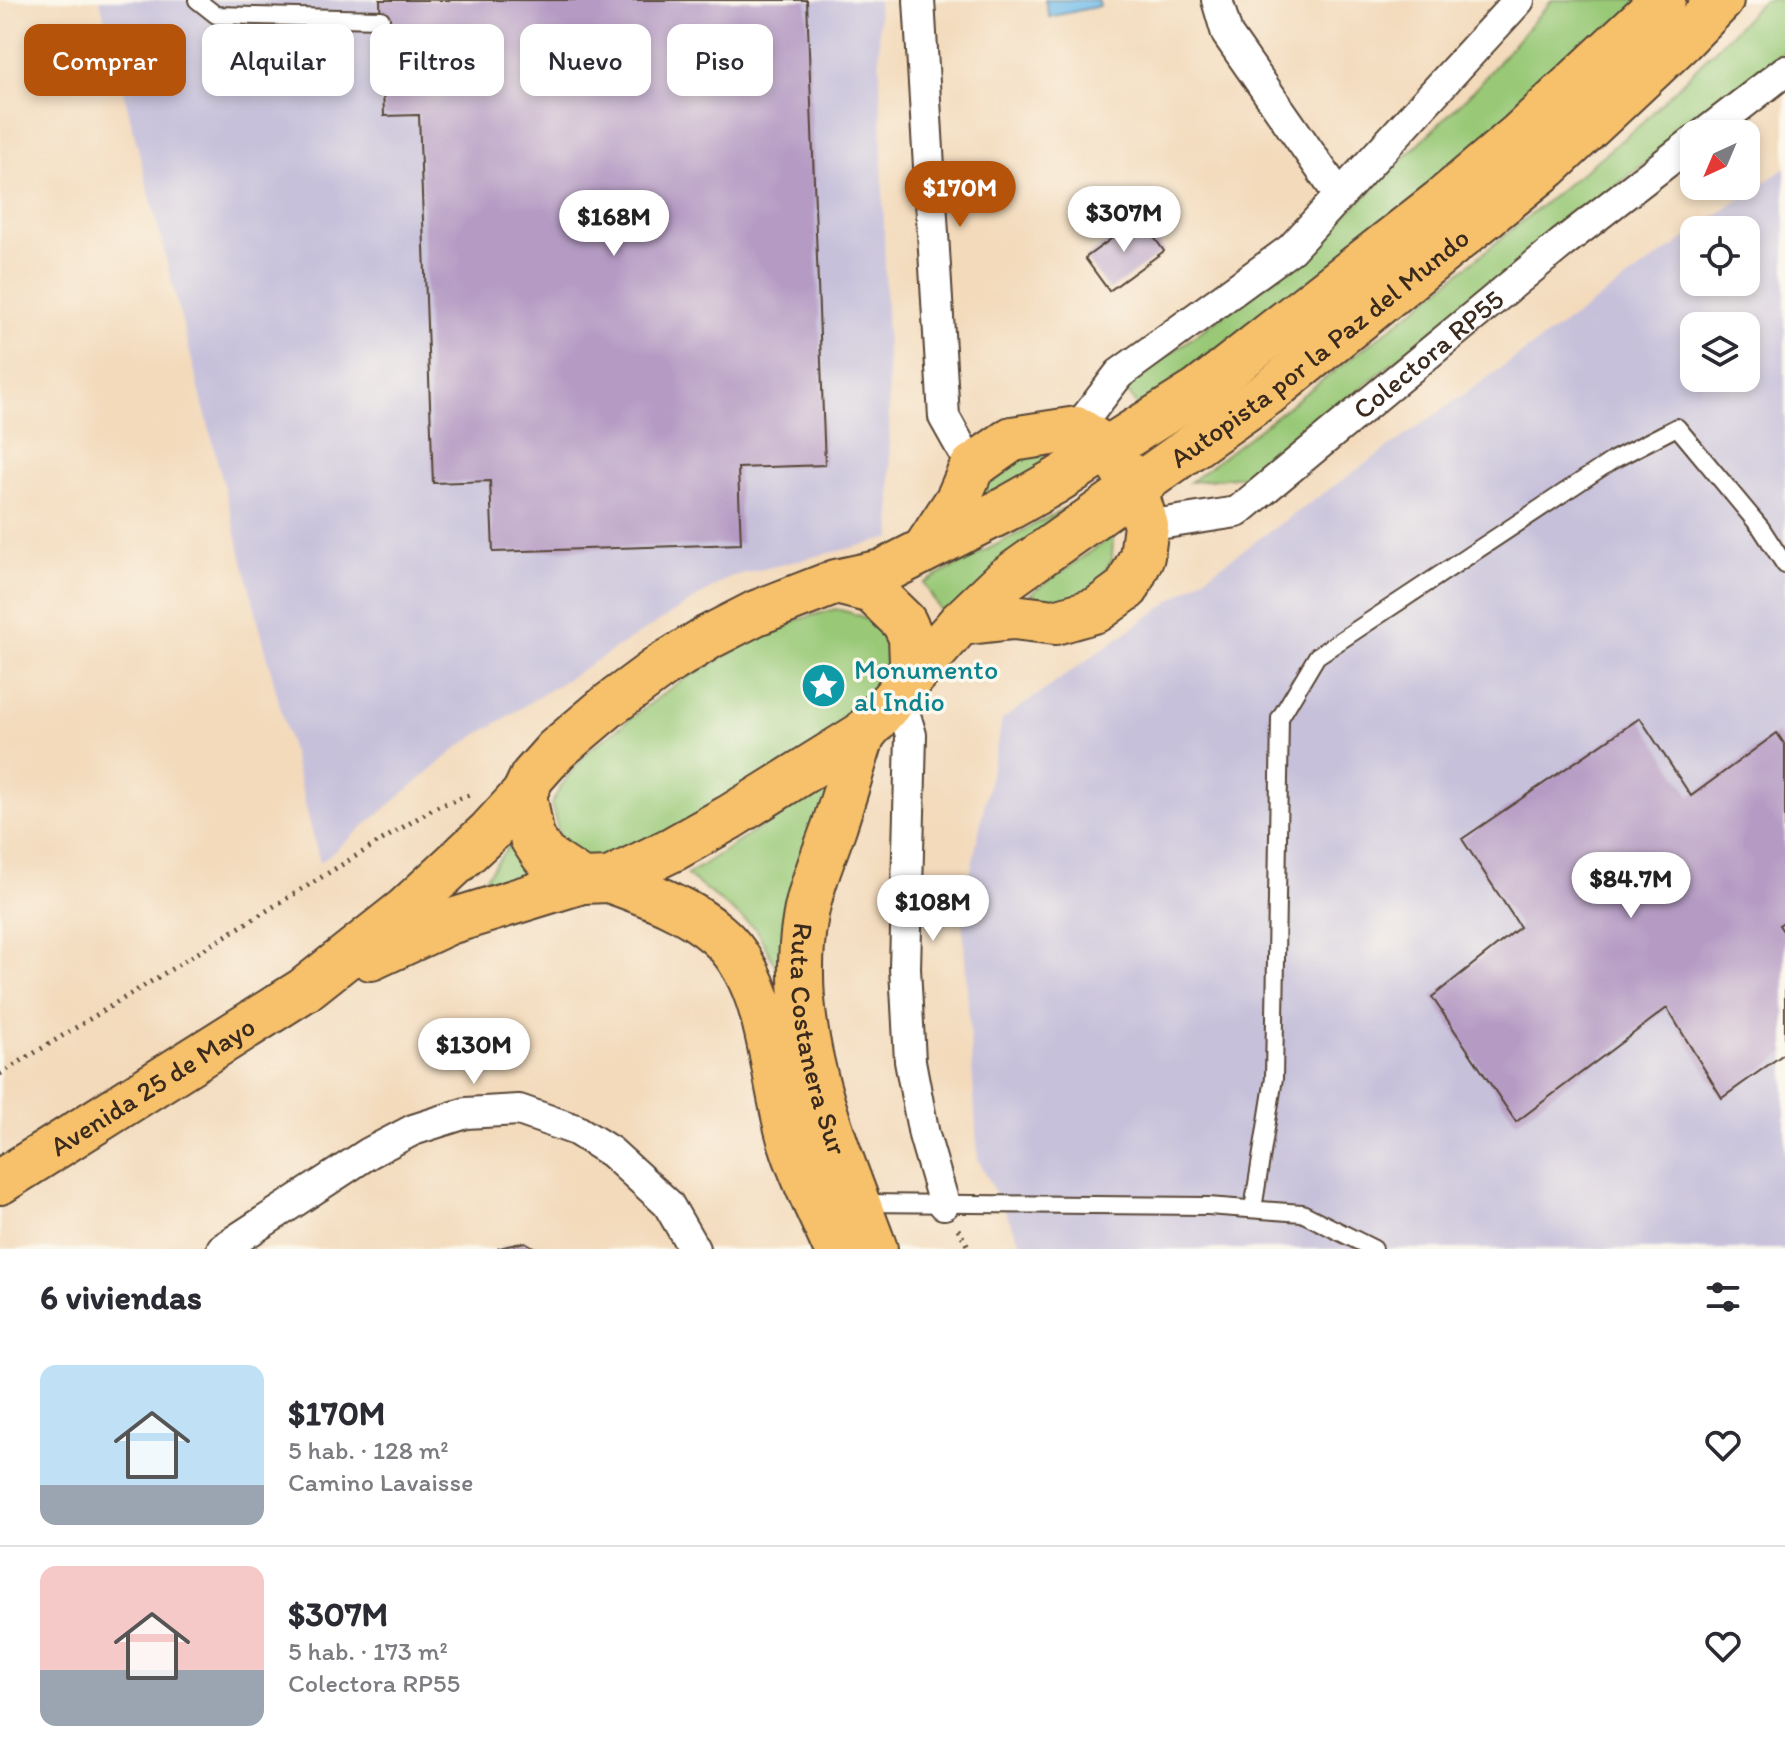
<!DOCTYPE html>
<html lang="es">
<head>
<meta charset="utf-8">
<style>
	body { margin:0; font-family:Itim,sans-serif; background:#f2f2f3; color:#2b2b33; height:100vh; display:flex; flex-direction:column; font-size:30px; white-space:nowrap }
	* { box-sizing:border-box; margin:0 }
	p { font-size:26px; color:#7c7c81 }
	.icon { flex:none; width:44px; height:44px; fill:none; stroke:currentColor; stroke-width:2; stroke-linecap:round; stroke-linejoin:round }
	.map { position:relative; height:1249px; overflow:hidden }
	.sheet { display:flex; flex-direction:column; background:#fff; flex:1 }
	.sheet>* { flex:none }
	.guide { position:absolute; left:24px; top:24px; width:800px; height:72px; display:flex; gap:16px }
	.needle { width:52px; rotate:224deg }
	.fabs { position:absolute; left:1680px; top:120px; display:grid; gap:16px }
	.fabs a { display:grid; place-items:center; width:80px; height:80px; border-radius:16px; background:#fff; box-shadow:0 4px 12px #0003; font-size:40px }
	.price { position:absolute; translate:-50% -68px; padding:0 18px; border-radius:28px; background:#fff; color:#222; font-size:26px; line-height:52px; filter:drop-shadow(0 2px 4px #0008) }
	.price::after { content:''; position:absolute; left:50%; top:48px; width:24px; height:18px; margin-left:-12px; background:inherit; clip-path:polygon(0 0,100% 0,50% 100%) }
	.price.current { background:#b45309; color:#fff }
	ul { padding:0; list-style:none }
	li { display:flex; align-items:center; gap:24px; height:200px; padding:0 40px }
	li+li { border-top:2px solid #e1e1e2 }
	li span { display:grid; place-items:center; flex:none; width:224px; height:160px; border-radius:16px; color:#555 }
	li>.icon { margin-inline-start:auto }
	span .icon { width:96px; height:96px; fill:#fffc; stroke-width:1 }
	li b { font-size:34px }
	h2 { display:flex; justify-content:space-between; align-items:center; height:96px; padding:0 40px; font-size:34px }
	.tag { padding:0 28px; border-radius:16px; background:#fff; box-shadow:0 4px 12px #0003; font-size:28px; line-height:72px }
	.tag.current { background:#b45309; color:#fff }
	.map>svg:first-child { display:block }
	.industrial { fill:#c6c0da; fill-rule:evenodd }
	.green { fill:#99c977; stroke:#6a7a4a; stroke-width:2 }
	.water { fill:#72bdeb; stroke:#567484; stroke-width:2 }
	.building { fill:#b59bc4 }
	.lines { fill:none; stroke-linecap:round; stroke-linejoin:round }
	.service-casing { stroke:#574436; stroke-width:20 }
	.minor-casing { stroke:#574436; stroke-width:34 }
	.primary-casing { stroke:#574436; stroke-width:48 }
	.trunk-casing { stroke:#574436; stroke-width:48 }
	.path { stroke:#574436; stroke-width:5; stroke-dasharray:2 6; stroke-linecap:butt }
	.service { stroke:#fff; stroke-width:16 }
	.minor { stroke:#fff; stroke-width:30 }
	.primary { stroke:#f7c06b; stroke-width:44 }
	.trunk { stroke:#f7c06b; stroke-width:44 }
	.labels { text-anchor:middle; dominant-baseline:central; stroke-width:7; stroke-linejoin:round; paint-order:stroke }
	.street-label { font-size:28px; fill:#3b2a1e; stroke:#fbf7ec }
	.culture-label { font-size:28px; fill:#0d838f; stroke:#fbf7ec; text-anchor:start }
</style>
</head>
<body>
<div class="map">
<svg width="1785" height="1249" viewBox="0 0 1785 1249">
	<rect width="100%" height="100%" fill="#fbf7ec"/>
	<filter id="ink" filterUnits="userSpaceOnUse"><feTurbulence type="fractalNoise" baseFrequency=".0125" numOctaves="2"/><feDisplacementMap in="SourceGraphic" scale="16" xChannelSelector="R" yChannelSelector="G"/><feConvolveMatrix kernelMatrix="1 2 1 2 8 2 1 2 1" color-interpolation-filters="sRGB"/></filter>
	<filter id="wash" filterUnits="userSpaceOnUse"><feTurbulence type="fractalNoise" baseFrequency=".006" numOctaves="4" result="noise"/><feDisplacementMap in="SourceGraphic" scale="32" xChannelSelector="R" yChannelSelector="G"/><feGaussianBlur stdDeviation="1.8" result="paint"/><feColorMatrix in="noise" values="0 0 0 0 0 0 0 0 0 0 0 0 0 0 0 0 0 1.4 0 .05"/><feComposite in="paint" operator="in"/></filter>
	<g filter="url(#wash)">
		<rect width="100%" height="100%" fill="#f3dabb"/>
		<!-- industrial -->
		<path class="industrial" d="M100 0H878L892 538 730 577 460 746 320 863Z
			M1785 168V1249H1024L978 1159 962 913 1002 720 1694 232V282H1746V230H1696ZM1694 326H1746V378H1694Z"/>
		<!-- green -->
		<path class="green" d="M1552 0H1641L1523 117 1143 414 1124 387 1297 262 1476 88Z
			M1764 0H1785V51L1770 64 1251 475 1190 482 1411 312 1640 125Z
			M1046 453 1068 461 972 518 978 491 1018 459Z
			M1079 501 944 617 924 583Z
			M1113 536 1112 560 1098 582 1075 599 1054 603 1030 594Z
			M835 609C870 616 877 623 895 655L873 709 618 866 589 862 561 841 551 804 563 783 588 751 675 685 774 627Z
			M840 776 805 1111 779 973 757 930 687 875Z
			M511 843 524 868 539 883 420 929 482 882Z"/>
		<!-- water -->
		<path class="water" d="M1045 0H1098L1100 6 1049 17Z"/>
		<g id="blocks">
			<!-- building -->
			<path class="building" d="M380 0H807L825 465 738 468 741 544 493 552 490 481 433 483 419 115 384 116Z
				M1140 218 1164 251 1109 291 1085 258Z
				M1640 718 1691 796 1777 733 1785 745V921L1779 925 1785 934V1053L1722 1098 1667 1008 1516 1122 1432 997 1520 927 1462 839Z
				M525 1242 537 1249H500L499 1248Z"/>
		</g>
	</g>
	<g filter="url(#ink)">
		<use href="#blocks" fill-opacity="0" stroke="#574436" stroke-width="2"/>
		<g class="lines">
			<defs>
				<path id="service" d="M197 0 216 15 381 19
					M860 1203 1208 1206 1302 1213 1374 1249
					M1253 1209 1274 1078 1280 718 1317 656 1613 460 1677 427 1761 528 1785 565"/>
				<g id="minor">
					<path d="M919 0 944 417 972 467"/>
					<path d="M1217 0 1227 34 1339 195"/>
					<path d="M1704 134 1785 71"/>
					<path d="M1077 429 1119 374 1291 249 1519 0"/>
					<path id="s1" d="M1146 526 1237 512 1561 244 1694 141"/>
					<path d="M899 695 911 735 905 968 910 1061 924 1135 944 1204"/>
					<path d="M222 1249 369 1153 413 1130 466 1113 519 1110 576 1130 611 1152 668 1204 694 1249"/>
				</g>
				<g id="primary">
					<path id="s2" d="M863 734C853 765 844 797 834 827 823 858 810 888 805 920 786 1035 836 1144 875 1249"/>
					<path d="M609 880C647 894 686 907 717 934 773 981 770 1078 791 1143 802 1179 821 1214 836 1249"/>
					<path d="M371 958 449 922 582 881"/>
					<path id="s3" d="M0 1182 304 990 405 910 490 831 524 794"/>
				</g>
				<g id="trunk">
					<path d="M926 548 958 499 972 467 1012 439 1077 429 1108 449 1134 486 1146 526 1142 556 1127 588 1097 610 1055 622 1013 617 960 623"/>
					<path d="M836 582 872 591 904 622 911 637 912 663 908 682 863 734 730 817 673 849 609 880 582 881 544 856 532 838 524 794 532 777 556 750 608 706 662 666 709 637 756 613 836 582 882 572 1010 507 1056 481 1200 390 1440 202 1519 135 1663 0"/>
					<path id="s4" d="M908 682 960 623 1005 580 1268 393 1548 166 1682 40 1721 0"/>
				</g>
			</defs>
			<!-- service casing -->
			<use href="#service" class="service-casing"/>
			<!-- minor casing -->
			<use href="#minor" class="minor-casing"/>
			<!-- primary casing -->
			<use href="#primary" class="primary-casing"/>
			<!-- trunk casing -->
			<use href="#trunk" class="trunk-casing"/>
			<!-- path -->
			<path class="path" d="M0 1074 436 807 469 795
				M958 1229 970 1249"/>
			<!-- service -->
			<use href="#service" class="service"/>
			<!-- minor -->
			<use href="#minor" class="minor"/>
			<!-- primary -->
			<use href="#primary" class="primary"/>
			<!-- trunk -->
			<use href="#trunk" class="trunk"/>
		</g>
	</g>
	<!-- icons -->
	<defs>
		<symbol id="sight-disc" viewBox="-11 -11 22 22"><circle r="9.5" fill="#0f9aa8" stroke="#fbf7ec"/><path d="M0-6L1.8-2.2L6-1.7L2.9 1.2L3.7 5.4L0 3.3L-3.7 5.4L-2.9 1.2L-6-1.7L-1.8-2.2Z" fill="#fff"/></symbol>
	</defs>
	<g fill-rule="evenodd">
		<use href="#sight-disc" x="798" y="660" width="51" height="51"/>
	</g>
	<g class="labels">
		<!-- street labels -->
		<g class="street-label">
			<text stroke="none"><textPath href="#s4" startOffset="532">Autopista por la Paz del Mundo</textPath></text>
			<text stroke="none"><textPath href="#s1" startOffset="340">Colectora RP55</textPath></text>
			<text stroke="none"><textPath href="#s2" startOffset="316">Ruta Costanera Sur</textPath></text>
			<text stroke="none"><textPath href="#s3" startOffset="180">Avenida 25 de Mayo</textPath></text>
		</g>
		<!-- culture labels -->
		<g class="culture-label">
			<text x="854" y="669">Monumento<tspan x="854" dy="32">al Indio</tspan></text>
		</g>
	</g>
</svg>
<div class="fabs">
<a><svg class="needle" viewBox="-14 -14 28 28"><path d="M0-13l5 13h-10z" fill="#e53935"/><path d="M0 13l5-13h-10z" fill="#7c7c81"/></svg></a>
<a><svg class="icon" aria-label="locate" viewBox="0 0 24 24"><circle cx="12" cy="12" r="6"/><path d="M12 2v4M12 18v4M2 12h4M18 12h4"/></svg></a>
<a><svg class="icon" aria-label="layers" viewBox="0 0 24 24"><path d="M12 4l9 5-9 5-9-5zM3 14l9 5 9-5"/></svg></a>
</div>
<b class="price current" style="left:960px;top:229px">$170M</b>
<b class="price" style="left:1124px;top:254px">$307M</b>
<b class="price" style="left:614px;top:258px">$168M</b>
<b class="price" style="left:1631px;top:920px">$84.7M</b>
<b class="price" style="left:933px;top:943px">$108M</b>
<b class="price" style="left:474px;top:1086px">$130M</b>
<div class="guide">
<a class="tag current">Comprar</a>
<a class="tag">Alquilar</a>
<a class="tag">Filtros</a>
<a class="tag">Nuevo</a>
<a class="tag">Piso</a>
</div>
</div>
<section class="sheet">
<h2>6 viviendas<svg class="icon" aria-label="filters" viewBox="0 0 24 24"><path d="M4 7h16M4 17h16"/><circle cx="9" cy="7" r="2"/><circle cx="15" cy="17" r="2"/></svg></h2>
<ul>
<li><span style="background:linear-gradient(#bfe0f5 75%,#9aa5b1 0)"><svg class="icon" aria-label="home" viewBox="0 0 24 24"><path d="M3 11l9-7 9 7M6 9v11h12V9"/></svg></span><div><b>$170M</b><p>5 hab. · 128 m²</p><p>Camino Lavaisse</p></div><svg class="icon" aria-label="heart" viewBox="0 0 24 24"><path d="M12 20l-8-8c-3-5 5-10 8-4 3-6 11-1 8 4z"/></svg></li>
<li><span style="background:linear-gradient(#f6c9c9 65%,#9aa5b1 0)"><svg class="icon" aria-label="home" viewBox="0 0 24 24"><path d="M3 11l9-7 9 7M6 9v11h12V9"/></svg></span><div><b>$307M</b><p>5 hab. · 173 m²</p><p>Colectora RP55</p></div><svg class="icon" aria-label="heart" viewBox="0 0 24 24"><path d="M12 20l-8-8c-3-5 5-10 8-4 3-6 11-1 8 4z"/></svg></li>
</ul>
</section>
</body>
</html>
